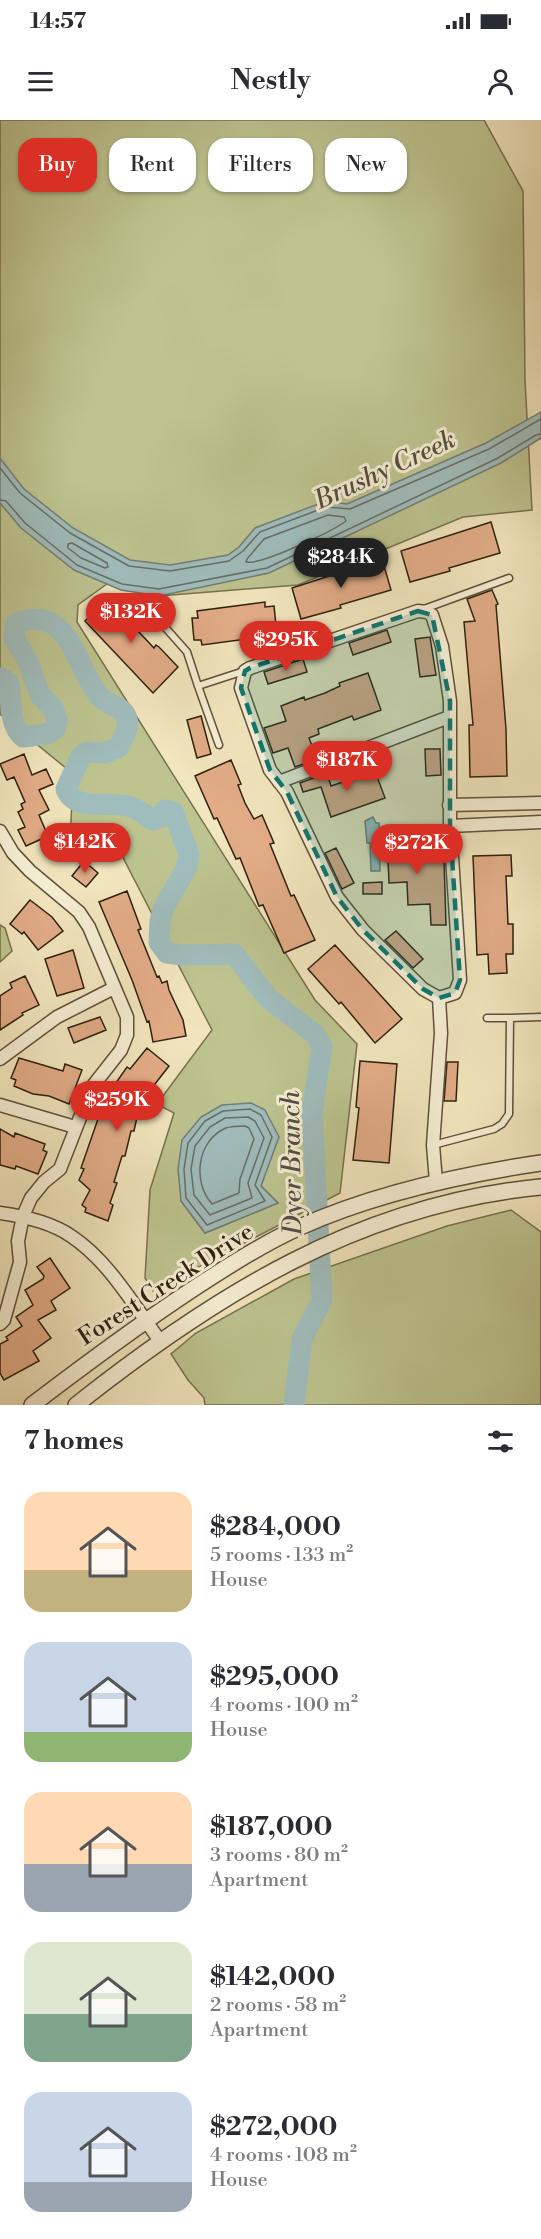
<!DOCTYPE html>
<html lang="en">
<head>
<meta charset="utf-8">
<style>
	body { margin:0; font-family:"Libre Bodoni",serif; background:#f2f2f3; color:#2b2b33; height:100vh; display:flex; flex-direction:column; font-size:22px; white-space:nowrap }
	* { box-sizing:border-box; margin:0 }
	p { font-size:20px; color:#7c7c81 }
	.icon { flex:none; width:33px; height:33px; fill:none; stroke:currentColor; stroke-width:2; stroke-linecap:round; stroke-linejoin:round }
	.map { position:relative; height:1285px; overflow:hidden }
	.sheet { display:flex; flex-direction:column; background:#fff; flex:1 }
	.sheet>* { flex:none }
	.guide { position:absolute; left:18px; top:18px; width:506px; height:54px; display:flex; gap:12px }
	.price { position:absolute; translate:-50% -51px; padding:0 14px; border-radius:21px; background:#d93025; color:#fff; font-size:20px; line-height:39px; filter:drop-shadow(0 2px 3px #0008) }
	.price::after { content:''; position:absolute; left:50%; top:36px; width:18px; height:14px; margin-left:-9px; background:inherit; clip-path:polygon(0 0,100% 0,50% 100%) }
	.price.selected { background:#222; color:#fff }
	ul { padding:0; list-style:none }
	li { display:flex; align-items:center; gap:18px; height:150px; padding:0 24px }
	li span { display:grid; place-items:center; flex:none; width:168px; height:120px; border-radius:18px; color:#555 }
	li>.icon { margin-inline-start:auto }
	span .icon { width:72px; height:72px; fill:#fffc; stroke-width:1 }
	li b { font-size:26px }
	h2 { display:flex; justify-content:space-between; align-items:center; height:72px; padding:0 24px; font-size:26px }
	.chip { padding:0 21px; border-radius:18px; background:#fff; box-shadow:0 2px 4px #0004; font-size:21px; line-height:54px }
	.chip.selected { background:#d93025; color:#fff }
	.status { display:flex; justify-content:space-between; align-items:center; height:42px; padding:0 30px; background:#fff; direction:ltr }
	.status svg { height:16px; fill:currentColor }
	header { display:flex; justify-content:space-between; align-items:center; height:78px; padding:0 24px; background:#fff; font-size:27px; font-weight:700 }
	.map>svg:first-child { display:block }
	.green { fill:#bdc490; stroke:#76724f; stroke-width:1.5; fill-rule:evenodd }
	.water { fill:#a0bdbd; stroke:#727e77; stroke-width:1.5 }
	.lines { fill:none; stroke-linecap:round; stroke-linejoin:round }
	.shore { stroke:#676e66; stroke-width:1.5 }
	.river { stroke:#a0bdbd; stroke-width:21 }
	.building { fill:#e2ac87; stroke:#2e1f0e; stroke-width:1.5 }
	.service-casing { stroke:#5f513a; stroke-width:9 }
	.minor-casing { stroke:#5f513a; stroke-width:15 }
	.tertiary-casing { stroke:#5f513a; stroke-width:18 }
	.service { stroke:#f7efd5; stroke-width:6 }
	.minor { stroke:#f7efd5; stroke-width:12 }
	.tertiary { stroke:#f7efd5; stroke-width:15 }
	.marked { fill:#0f766e; fill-opacity:0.2; stroke:#0f766e; stroke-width:4.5; stroke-dasharray:12 8; stroke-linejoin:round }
	.labels { text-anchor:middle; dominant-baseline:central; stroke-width:6; stroke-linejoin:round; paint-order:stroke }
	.street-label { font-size:24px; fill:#2e1f0e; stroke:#f7efd5 }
	.water-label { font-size:26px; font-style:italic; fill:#504e43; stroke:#f7efd5 }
</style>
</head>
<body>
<div class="status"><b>14:57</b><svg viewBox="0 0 49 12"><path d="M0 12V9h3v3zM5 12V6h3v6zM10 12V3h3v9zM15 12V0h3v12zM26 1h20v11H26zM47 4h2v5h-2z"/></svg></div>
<header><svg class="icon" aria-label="menu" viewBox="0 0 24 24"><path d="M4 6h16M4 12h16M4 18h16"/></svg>Nestly<svg class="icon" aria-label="person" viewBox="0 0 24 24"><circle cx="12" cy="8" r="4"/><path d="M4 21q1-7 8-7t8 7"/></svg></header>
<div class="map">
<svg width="541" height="1285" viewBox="0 0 541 1285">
	<rect width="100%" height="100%" fill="#f2e6be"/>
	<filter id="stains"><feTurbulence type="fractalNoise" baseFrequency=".00333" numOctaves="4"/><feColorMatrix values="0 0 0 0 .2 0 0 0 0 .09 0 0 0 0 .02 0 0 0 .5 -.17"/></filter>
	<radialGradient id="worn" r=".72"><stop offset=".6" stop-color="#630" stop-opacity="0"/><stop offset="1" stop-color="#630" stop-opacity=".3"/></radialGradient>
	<!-- green -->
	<path class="green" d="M0 0H484L523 71 525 260 532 390 463 397 298 465 159 476 111 461 78 485 77 502 315 880 357 924 340 1073 153 1171 145 1158 150 1070 174 993 157 984 212 910 120 732 70 720 72 680 67 649 0 594ZM265 1053 261 1066 278 1083 205 1113 181 1081Z
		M0 805 5 808 12 831 0 842Z
		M511 1090 541 1112V1285H205L204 1278 188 1260 171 1234 196 1213 294 1159 447 1106Z"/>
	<!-- water -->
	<path class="water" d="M541 292V318L501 343 269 453 159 476 121 470 74 450 21 408 0 383V338L24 369 73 408 130 440 170 445 228 435 239 427 255 408 326 381 347 384 486 323Z
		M373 697 376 703H379L380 751H371L370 723H367L365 701Z
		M251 983 265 990 279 1017 261 1066 278 1083 205 1113 181 1081 178 1049 182 1020 201 997 222 985Z"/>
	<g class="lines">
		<!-- shore -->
		<path class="shore" d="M0 348 20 373 70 413 129 446 170 451 229 441 243 431 260 412 326 387 350 389 489 329 541 299
			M0 380 6 381 25 403 77 445 122 464 159 469 267 448 498 338 536 315 541 314
			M328 395 344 397 346 401C333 411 259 446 246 442L247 439 264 419Z
			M72 423 107 443 108 447 105 448 81 438 68 428V424Z
			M250 989 261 995 272 1017 255 1065 265 1081 207 1105 186 1078 184 1049 188 1023 205 1001 223 991Z
			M248 997 255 1001 264 1018 248 1063 252 1078 210 1095 194 1075 191 1049 195 1026 210 1007 225 998Z
			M245 1006 249 1008 254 1019 240 1059 239 1073 212 1084C192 1062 197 1020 226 1008 232 1006 239 1006 245 1006Z"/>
		<!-- river -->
		<path class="river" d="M0 559 2 558 9 563C11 580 9 605 23 617L46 614 55 609 57 600 53 588 40 575 27 540 14 518 16 503C70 483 75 547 100 577 107 585 122 586 126 596 131 606 123 617 119 627L105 633 87 632 81 636 66 669C74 692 110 681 128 686 137 688 146 696 153 700L160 698 165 690 173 692 189 734 186 749 164 787 160 801 159 822 167 833 183 835 234 834 268 878 316 915 322 927 312 993 322 1180 302 1219 294 1285"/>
	</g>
	<!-- building -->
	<path class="building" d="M491 402 500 433 449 448 450 451 410 462 401 431Z
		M382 439 391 470 340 485 341 488 301 499 292 468Z
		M492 470 498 484 496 485 506 609 507 656 470 657 469 605H473L464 502 475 501 467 479Z
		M110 476 134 498 131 501 139 510 138 511 154 528 156 525 159 527 178 547 153 573 85 501Z
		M265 482V487L274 486 277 515 202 525 201 520H194L192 498H198L197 491Z
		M387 510 391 522 353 535 349 523Z
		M430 517 436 555 420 557 415 519Z
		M303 539 307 552 268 564 264 552Z
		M368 553 381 590 354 600 352 596 318 609 319 614 309 618 317 639 295 647 288 628 273 633 264 608 286 601 281 586 304 577 305 580 325 573 340 566 339 563Z
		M201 596 211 634 197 638 187 600Z
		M425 629H440L441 655 426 656Z
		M24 634 32 655 46 649 53 664 39 670 49 690 39 695 48 716 26 726 18 710 25 707 18 692 23 689 21 684 25 682 14 657 7 660 0 644Z
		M231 640 241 664 238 665 245 683 254 699 262 695 274 723 270 724 291 776 294 775 315 820 284 833 263 785 259 786 240 738 236 739 217 698 214 699 195 656Z
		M375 651 385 678 331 697 321 667 303 672 300 663 327 653 331 666Z
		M417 713 418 742 444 741 446 805H431L430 784 408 785 407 762 389 763 387 714Z
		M336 728 354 763 342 769 325 733Z
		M511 735 512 756H506L508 804H513V834H506L507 853 489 854 488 834 477 835 473 736Z
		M84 741 98 753 86 767 72 756Z
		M382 762V774H363V763Z
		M127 771 141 809 138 810 157 857 159 856 162 863 167 861 169 870 183 900 186 916 153 922 149 901 147 902 132 860 99 782Z
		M30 780 52 797 63 811 38 830 24 812 22 814 10 804Z
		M396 811 423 839 413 848 385 820Z
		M335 825 402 899 375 923 341 882 339 884 308 849Z
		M73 830 84 868 57 876 45 839Z
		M25 856 39 885 22 893 23 895 0 910V876L12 868 10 863Z
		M100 897 106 910 74 923 68 908Z
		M147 928 169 946 151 969 153 970 148 978 142 974 134 1011H131L125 1036H122L114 1062 117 1063 110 1083 113 1085 108 1101 85 1092 86 1088 82 1085 90 1070 79 1060 84 1049 81 1048 108 970H111L127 947 130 949Z
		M19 938 63 951 65 944 82 950 69 984 49 976 33 974 14 966 16 960 11 958Z
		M360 941 397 944 389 1043 353 1040 359 988 356 987Z
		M447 942H458L456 981H444Z
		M0 1009 14 1017 15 1013 45 1024 43 1030 47 1032 38 1054 16 1046 15 1049 0 1045Z
		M50 1138 70 1168 51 1181 56 1190 38 1200 51 1218 33 1231 39 1241 4 1260 0 1253V1224L8 1220 6 1217 22 1206 16 1197 33 1185 25 1170 43 1159 44 1156 37 1147Z"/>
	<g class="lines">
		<defs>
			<path id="service" d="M424 489 509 458
				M156 497 187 532 198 566 244 551
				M198 566 219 625
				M487 898H510
				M433 1025 494 1009 502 1004 509 994 510 898 541 897"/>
			<path id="minor" d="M418 491 427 492 432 495 442 526 450 581V706L460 860 455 873 439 878 423 869 363 810 337 777 287 672 270 650 241 568 245 551 250 548Z
				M279 662 449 597
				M449 685 541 683
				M450 706 541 702
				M0 711 13 733 30 751 79 792 89 807 127 897V915L121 930 92 967 60 1049 44 1062 31 1078 23 1096 18 1121 20 1142 4 1200 0 1204
				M0 939 57 897 114 868
				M0 985 75 1007
				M436 1062 433 1025 441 913 439 878
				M0 1093C22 1096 52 1103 71 1116 109 1141 134 1186 161 1222"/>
			<path id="tertiary" d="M32 1285C91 1240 150 1196 213 1156 241 1138 270 1120 300 1107 376 1073 459 1055 541 1043
				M76 1285C215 1175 360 1084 541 1067"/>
		</defs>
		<!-- service casing -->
		<use href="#service" class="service-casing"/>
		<!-- minor casing -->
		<use href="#minor" class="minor-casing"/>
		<!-- tertiary casing -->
		<use href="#tertiary" class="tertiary-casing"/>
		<!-- service -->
		<use href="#service" class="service"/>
		<!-- minor -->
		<use href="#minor" class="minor"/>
		<!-- tertiary -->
		<use href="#tertiary" class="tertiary"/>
	</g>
	<!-- marked area -->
	<path class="marked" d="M418 491 432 495 450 581V706L460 860 455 873 439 878 423 869 363 810 337 777 287 672 270 650 241 568 245 551 250 548Z"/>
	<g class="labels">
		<!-- street labels -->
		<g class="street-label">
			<text transform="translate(166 1165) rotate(-33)">Forest Creek Drive</text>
		</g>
		<!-- water labels -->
		<g class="water-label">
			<text transform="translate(385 350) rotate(-25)">Brushy Creek</text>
			<text transform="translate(292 1043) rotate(-91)">Dyer Branch</text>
		</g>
	</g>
	<rect width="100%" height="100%" filter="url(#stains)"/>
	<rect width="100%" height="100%" fill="url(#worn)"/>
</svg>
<b class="price selected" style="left:341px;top:469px">$284K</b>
<b class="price" style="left:131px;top:524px">$132K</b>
<b class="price" style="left:286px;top:552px">$295K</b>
<b class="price" style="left:347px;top:672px">$187K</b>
<b class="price" style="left:85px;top:754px">$142K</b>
<b class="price" style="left:417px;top:755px">$272K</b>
<b class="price" style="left:117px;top:1012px">$259K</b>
<div class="guide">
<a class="chip selected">Buy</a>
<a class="chip">Rent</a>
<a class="chip">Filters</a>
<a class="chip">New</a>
</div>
</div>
<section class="sheet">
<h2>7 homes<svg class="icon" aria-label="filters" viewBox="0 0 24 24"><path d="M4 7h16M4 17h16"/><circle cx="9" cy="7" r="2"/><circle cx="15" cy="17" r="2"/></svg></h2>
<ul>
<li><span style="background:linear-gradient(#ffd9b3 65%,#c2b280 0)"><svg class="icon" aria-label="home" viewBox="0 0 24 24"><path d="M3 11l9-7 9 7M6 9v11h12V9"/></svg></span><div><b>$284,000</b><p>5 rooms · 133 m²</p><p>House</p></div></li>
<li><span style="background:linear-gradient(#c9d6e8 75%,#8fb573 0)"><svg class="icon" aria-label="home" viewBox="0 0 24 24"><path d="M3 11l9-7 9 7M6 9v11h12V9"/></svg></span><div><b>$295,000</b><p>4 rooms · 100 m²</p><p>House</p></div></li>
<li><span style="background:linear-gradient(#ffd9b3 60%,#9aa5b1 0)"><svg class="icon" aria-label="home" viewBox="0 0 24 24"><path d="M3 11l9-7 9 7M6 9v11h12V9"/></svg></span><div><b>$187,000</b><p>3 rooms · 80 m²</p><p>Apartment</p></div></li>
<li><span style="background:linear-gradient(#dfe7d0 60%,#7fa58c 0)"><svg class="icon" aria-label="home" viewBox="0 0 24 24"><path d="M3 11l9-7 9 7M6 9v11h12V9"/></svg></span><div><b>$142,000</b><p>2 rooms · 58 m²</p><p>Apartment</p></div></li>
<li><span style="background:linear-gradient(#c9d6e8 75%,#9aa5b1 0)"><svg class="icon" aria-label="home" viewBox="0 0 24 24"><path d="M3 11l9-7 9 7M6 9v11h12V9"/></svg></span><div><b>$272,000</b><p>4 rooms · 108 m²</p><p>House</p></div></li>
</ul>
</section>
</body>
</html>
